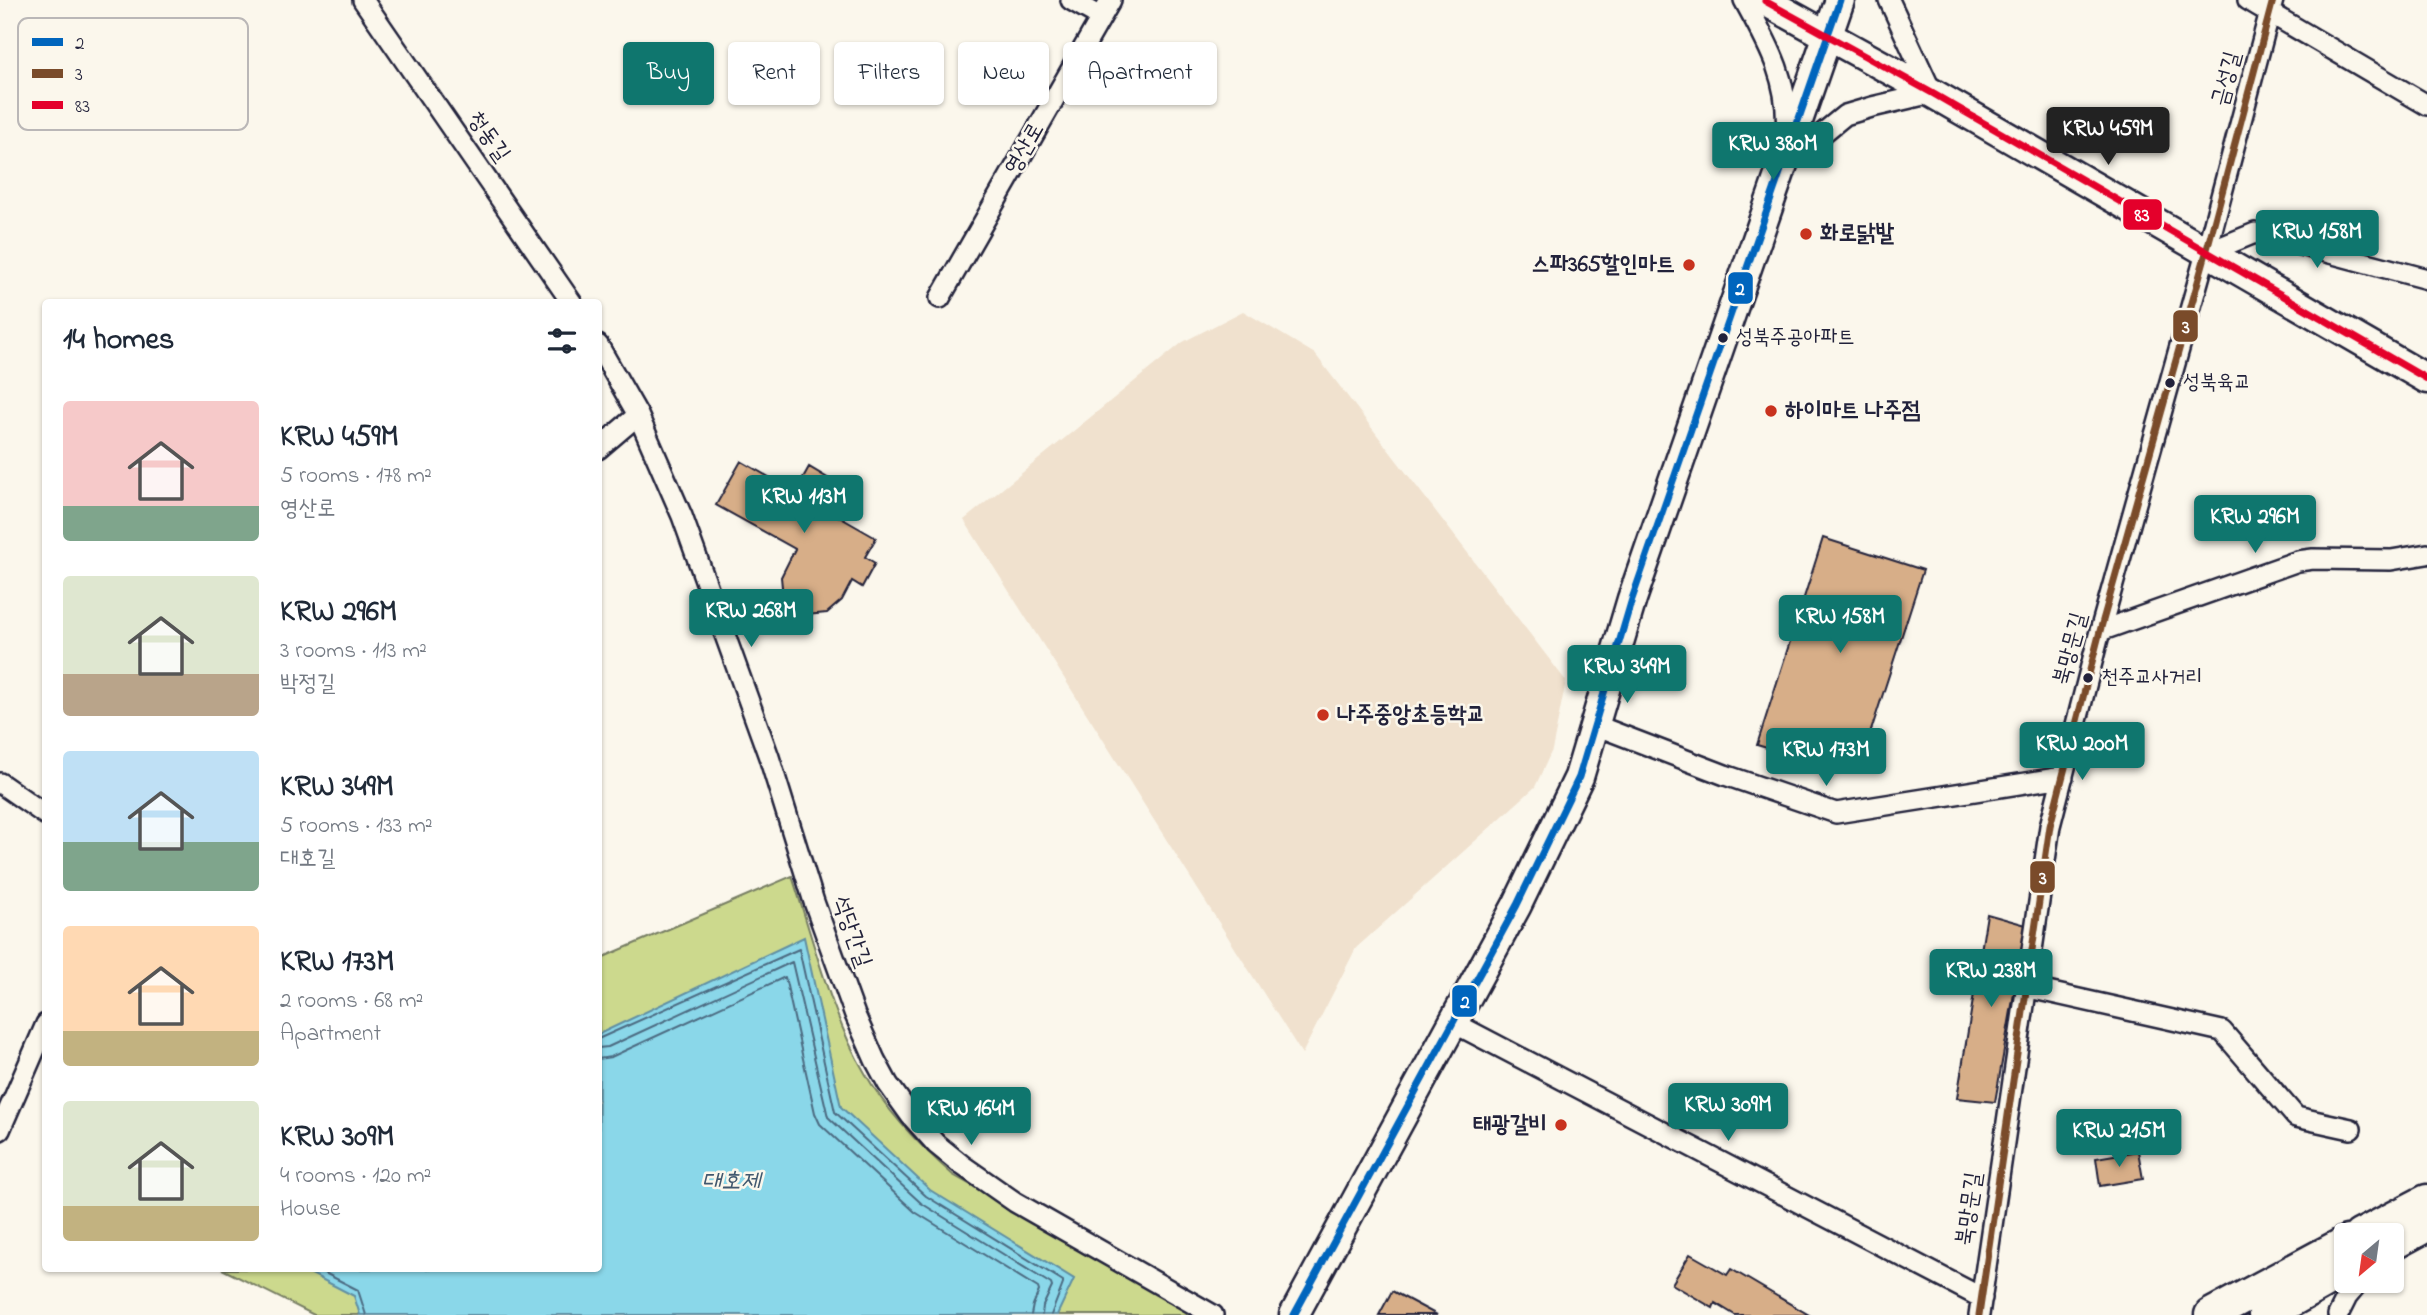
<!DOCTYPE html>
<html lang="en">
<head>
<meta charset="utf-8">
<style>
	body { margin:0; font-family:"Indie Flower","Poor Story",sans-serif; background:#f2f2f3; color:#1f2937; height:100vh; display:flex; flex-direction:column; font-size:26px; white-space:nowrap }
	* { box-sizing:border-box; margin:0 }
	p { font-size:23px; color:#747a83 }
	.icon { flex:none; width:38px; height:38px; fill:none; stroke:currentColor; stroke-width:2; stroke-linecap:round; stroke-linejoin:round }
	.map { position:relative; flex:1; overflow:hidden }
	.sheet { position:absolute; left:42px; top:299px; width:560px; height:973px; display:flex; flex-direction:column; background:#fff; border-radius:7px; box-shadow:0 2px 5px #0004 }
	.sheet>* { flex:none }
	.guide { position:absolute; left:623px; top:42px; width:665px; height:63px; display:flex; gap:14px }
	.needle { width:46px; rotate:209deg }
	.buttons { position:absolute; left:2334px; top:1223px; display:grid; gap:14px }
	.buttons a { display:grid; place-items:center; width:70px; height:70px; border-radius:7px; background:#fff; box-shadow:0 2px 5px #0004; font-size:35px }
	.price { position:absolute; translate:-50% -60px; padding:0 16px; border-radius:7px; background:#0f766e; color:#fff; font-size:23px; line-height:46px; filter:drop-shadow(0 2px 4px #0008) }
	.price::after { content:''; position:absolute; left:50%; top:42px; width:21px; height:16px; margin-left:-10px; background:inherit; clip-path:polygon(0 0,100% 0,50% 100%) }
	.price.active { background:#222; color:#fff }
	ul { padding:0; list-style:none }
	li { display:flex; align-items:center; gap:21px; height:175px; padding:0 21px }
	li span { display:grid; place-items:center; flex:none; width:196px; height:140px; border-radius:7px; color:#555 }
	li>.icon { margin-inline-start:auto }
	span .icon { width:84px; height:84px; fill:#fffc; stroke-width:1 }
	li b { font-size:30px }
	h2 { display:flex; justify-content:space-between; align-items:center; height:84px; padding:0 21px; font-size:30px }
	.chip { padding:0 24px; border-radius:7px; background:#fff; box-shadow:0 2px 5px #0004; font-size:24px; line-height:63px }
	.chip.active { background:#0f766e; color:#fff }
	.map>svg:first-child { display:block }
	.built { fill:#f0e1ce }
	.green { fill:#ccd98d; stroke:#777e64; stroke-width:2 }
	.water { fill:#8ad7e9; stroke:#608fa3; stroke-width:2 }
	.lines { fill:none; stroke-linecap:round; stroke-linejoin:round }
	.shore { stroke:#4c6a81; stroke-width:2 }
	.building { fill:#d7ae88; stroke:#22223b; stroke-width:2 }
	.street-casing { stroke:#22223b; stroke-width:24 }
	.secondary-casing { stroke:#22223b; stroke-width:33 }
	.primary-casing { stroke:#22223b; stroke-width:37 }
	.street { stroke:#fbf7ec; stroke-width:19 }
	.secondary { stroke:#fbf7ec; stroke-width:28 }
	.primary { stroke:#fbf7ec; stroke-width:32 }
	.bus-1-casing { stroke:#fbf7ec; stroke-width:12 }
	.bus-2-casing { stroke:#fbf7ec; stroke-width:12 }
	.bus-3-casing { stroke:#fbf7ec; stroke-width:12 }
	.bus-1 { stroke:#0065bd; stroke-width:7 }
	.bus-2 { stroke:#7a4b2a; stroke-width:7 }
	.bus-3 { stroke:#e4002b; stroke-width:7 }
	.poi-dot { fill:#c8321e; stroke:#fbf7ec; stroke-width:2.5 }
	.bus-dot { fill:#22223b; stroke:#fbf7ec; stroke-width:2.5 }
	.labels { text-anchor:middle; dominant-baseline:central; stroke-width:5; stroke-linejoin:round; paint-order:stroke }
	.bus-label { font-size:21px; fill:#22223b; stroke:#fbf7ec; text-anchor:start }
	.street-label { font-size:23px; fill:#22223b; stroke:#fbf7ec }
	.poi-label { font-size:23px; font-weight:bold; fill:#22223b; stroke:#fbf7ec; text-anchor:start }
	.water-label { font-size:24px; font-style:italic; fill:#41586f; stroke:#fbf7ec }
	.key { fill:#fbf7ec; stroke:#bab7b7; stroke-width:2 }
	.key-label { font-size:19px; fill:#22223b }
	.line-badge { stroke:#fbf7ec; stroke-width:2.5 }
	.badge-label { font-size:19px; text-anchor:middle; font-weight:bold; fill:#fff }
</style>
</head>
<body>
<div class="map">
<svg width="2427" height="1315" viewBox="0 0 2427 1315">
	<rect width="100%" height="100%" fill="#fbf7ec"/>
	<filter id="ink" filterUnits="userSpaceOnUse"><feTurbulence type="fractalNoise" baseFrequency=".0143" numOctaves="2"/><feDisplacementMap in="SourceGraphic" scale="14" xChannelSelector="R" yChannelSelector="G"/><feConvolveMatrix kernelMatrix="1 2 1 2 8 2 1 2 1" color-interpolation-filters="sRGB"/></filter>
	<g filter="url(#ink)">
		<!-- built -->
		<path class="built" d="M1243 311 1315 354 1566 681 1552 750 1535 787 1356 948 1302 1054 964 520 1183 342Z"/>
		<!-- green -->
		<path class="green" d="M792 876C813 939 831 1016 865 1073 886 1110 921 1147 953 1175L1201 1315H314L222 1269H598L599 959Z"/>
		<!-- water -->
		<path class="water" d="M804 937 841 1107 930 1190 1074 1279 1057 1315H360L354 1296 302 1269H598L599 1034Z"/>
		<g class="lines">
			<!-- shore -->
			<path class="shore" d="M598 1039 799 949 835 1112 926 1196 1063 1281V1284L1051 1315
				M598 1048 608 1047 792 962 828 1117 921 1203 1051 1284 1052 1287 1043 1306 1042 1315
				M598 1059 611 1057 785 977 815 1113 820 1124 915 1212 1038 1288 1039 1291 1033 1305 1031 1315
				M317 1269 358 1290 366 1315"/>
		</g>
		<!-- building -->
		<path class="building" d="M741 461 795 492 809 467 841 486 827 510 876 538 865 557 875 563 862 587 852 581 842 600 827 613 806 615 789 605 783 597 781 577 795 549 716 505Z
			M1823 538 1923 570 1858 771 1781 747 1780 752 1757 745Z
			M1987 914 2026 925 1995 1102 1957 1098Z
			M2138 1151 2143 1179 2100 1186 2096 1158Z
			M1690 1254 1727 1275 1731 1269 1809 1315H1735L1715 1303 1713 1308 1672 1284Z
			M1392 1291 1437 1315H1379Z"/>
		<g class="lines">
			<defs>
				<path id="street" d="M363 0 572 303
					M1071 0 1101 17
					M1744 0C1768 44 1790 81 1786 133
					M2248 0 2427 105
					M1784 165 1845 115 1872 107 1932 93 1889 0
					M2206 253 2255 233 2427 279
					M940 298 1111 0
					M598 345 638 415 682 516 769 757 814 902 855 1015 875 1060 888 1084 911 1116 936 1144 962 1165 1015 1202 1213 1315
					M598 449 638 415
					M2100 631 2298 561 2313 559 2391 560 2427 554
					M1595 725 1725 775 1836 813 2063 777
					M0 783 46 815
					M2025 987 2222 1031 2296 1117 2351 1129
					M1454 1023 1982 1298
					M0 1130 46 1024
					M1979 1315 2050 826 2100 631 2206 253 2273 0
					M2338 1315 2347 1297 2360 1281"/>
				<path id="secondary" d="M1763 0 1932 93 2427 379
					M1294 1315 1517 905 1579 777 1632 599 1840 0"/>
				<path id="primary" d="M2360 1236 2427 1201
					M2392 1244 2427 1225
					M2211 1315 2347 1242
					M2265 1315 2347 1269"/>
			</defs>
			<!-- street casing -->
			<use href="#street" class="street-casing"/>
			<!-- secondary casing -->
			<use href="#secondary" class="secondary-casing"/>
			<!-- primary casing -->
			<use href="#primary" class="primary-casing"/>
			<!-- street -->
			<use href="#street" class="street"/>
			<!-- secondary -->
			<use href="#secondary" class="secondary"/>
			<!-- primary -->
			<use href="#primary" class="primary"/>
			<defs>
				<path id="bus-1" d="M1294 1315 1517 905 1579 777 1632 599 1840 0"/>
				<path id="bus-2" d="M1979 1315 2050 826 2100 631 2206 253 2273 0"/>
				<path id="bus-3" d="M1765 1 1932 93 2427 379"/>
			</defs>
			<!-- bus-1 casing -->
			<use href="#bus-1" class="bus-1-casing"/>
			<!-- bus-2 casing -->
			<use href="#bus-2" class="bus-2-casing"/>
			<!-- bus-3 casing -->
			<use href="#bus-3" class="bus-3-casing"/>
			<!-- bus-1 -->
			<use href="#bus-1" class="bus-1"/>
			<!-- bus-2 -->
			<use href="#bus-2" class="bus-2"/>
			<!-- bus-3 -->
			<use href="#bus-3" class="bus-3"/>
		</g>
	</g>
	<!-- markers -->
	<g class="poi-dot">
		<circle cx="1806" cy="234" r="7"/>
		<circle cx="1689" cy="265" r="7"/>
		<circle cx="1771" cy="411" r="7"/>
		<circle cx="1323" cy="715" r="7"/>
		<circle cx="1561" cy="1125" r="7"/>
	</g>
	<g class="bus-dot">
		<circle cx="1723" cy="338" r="6"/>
		<circle cx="2170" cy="383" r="6"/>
		<circle cx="2088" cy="678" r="6"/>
	</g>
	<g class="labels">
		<!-- bus labels -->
		<g class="bus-label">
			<text x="1736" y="338">성북주공아파트</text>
			<text x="2183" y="383">성북육교</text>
			<text x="2101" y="678">천주교사거리</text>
		</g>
		<!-- street labels -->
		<g class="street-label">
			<text transform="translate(2227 79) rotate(-75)">금성길</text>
			<text transform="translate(488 137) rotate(55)">청동길</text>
			<text transform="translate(1025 149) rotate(-60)">영산로</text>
			<text transform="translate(2071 649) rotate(-75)">북망문길</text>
			<text transform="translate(851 932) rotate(70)">석당간길</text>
			<text transform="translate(1970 1209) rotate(-82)">북망문길</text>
		</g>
		<!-- poi labels -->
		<g class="poi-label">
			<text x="1820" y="234">화로닭발</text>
			<text x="1675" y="265" text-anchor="end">스파365할인마트</text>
			<text x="1785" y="411">하이마트 나주점</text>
			<text x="1337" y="715">나주중앙초등학교</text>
			<text x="1547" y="1125" text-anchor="end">태광갈비</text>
		</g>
		<!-- water labels -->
		<g class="water-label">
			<text x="731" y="1182">대호제</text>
		</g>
	</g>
	<!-- legend -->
	<rect x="18" y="18" width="230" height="112" rx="10" class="key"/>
	<rect x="32" y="38" width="31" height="8" fill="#0065bd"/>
	<rect x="32" y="69" width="31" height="9" fill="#7a4b2a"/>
	<rect x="32" y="101" width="31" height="8" fill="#e4002b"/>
	<g class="key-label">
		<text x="75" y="49">2</text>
		<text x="75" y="80">3</text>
		<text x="75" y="112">83</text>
	</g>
	<g class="line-badge">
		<rect x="2122" y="198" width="41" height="33" rx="7" fill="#e4002b"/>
		<rect x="1727" y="271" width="27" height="34" rx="7" fill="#0065bd"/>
		<rect x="2172" y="309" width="27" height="34" rx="7" fill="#7a4b2a"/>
		<rect x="2029" y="860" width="27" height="34" rx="7" fill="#7a4b2a"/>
		<rect x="1451" y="984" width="27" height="34" rx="7" fill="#0065bd"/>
	</g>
	<g class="badge-label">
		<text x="2142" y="221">83</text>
		<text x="1740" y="295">2</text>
		<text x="2186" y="333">3</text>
		<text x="2043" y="884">3</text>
		<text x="1465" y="1008">2</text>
	</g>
</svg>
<div class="buttons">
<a><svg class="needle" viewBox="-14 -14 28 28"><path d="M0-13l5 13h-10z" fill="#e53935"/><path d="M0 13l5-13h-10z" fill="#747a83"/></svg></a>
</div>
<b class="price active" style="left:2108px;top:167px">KRW 459M</b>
<b class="price" style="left:1773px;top:182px">KRW 380M</b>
<b class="price" style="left:2317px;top:270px">KRW 158M</b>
<b class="price" style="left:804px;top:535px">KRW 113M</b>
<b class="price" style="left:2255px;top:555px">KRW 296M</b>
<b class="price" style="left:751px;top:649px">KRW 268M</b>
<b class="price" style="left:1840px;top:655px">KRW 158M</b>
<b class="price" style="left:1627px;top:705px">KRW 349M</b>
<b class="price" style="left:2082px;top:782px">KRW 200M</b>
<b class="price" style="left:1826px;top:788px">KRW 173M</b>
<b class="price" style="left:1991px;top:1009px">KRW 238M</b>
<b class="price" style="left:1728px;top:1143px">KRW 309M</b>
<b class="price" style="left:971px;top:1147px">KRW 164M</b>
<b class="price" style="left:2119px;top:1169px">KRW 215M</b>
<div class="guide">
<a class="chip active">Buy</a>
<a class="chip">Rent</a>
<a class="chip">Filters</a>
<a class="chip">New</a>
<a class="chip">Apartment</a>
</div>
<section class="sheet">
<h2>14 homes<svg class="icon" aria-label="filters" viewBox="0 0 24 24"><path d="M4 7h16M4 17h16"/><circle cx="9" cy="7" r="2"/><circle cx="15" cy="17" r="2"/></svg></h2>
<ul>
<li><span style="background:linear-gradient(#f6c9c9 75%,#7fa58c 0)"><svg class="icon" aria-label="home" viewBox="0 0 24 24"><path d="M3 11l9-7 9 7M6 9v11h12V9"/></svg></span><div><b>KRW 459M</b><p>5 rooms · 178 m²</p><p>영산로</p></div></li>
<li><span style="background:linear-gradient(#dfe7d0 70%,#b9a48a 0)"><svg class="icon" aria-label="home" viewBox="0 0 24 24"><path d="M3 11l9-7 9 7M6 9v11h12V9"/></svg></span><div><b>KRW 296M</b><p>3 rooms · 113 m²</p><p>박정길</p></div></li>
<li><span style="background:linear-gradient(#bfe0f5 65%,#7fa58c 0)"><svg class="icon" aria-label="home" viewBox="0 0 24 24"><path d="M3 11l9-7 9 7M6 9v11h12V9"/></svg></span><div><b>KRW 349M</b><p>5 rooms · 133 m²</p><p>대호길</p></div></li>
<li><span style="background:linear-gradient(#ffd9b3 75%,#c2b280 0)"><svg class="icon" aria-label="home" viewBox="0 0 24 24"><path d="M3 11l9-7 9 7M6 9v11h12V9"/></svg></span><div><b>KRW 173M</b><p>2 rooms · 68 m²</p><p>Apartment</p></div></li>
<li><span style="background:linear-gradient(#dfe7d0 75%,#c2b280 0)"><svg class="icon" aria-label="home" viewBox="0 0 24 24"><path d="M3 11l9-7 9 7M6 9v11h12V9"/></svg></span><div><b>KRW 309M</b><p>4 rooms · 120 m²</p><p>House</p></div></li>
</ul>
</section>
</div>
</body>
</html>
